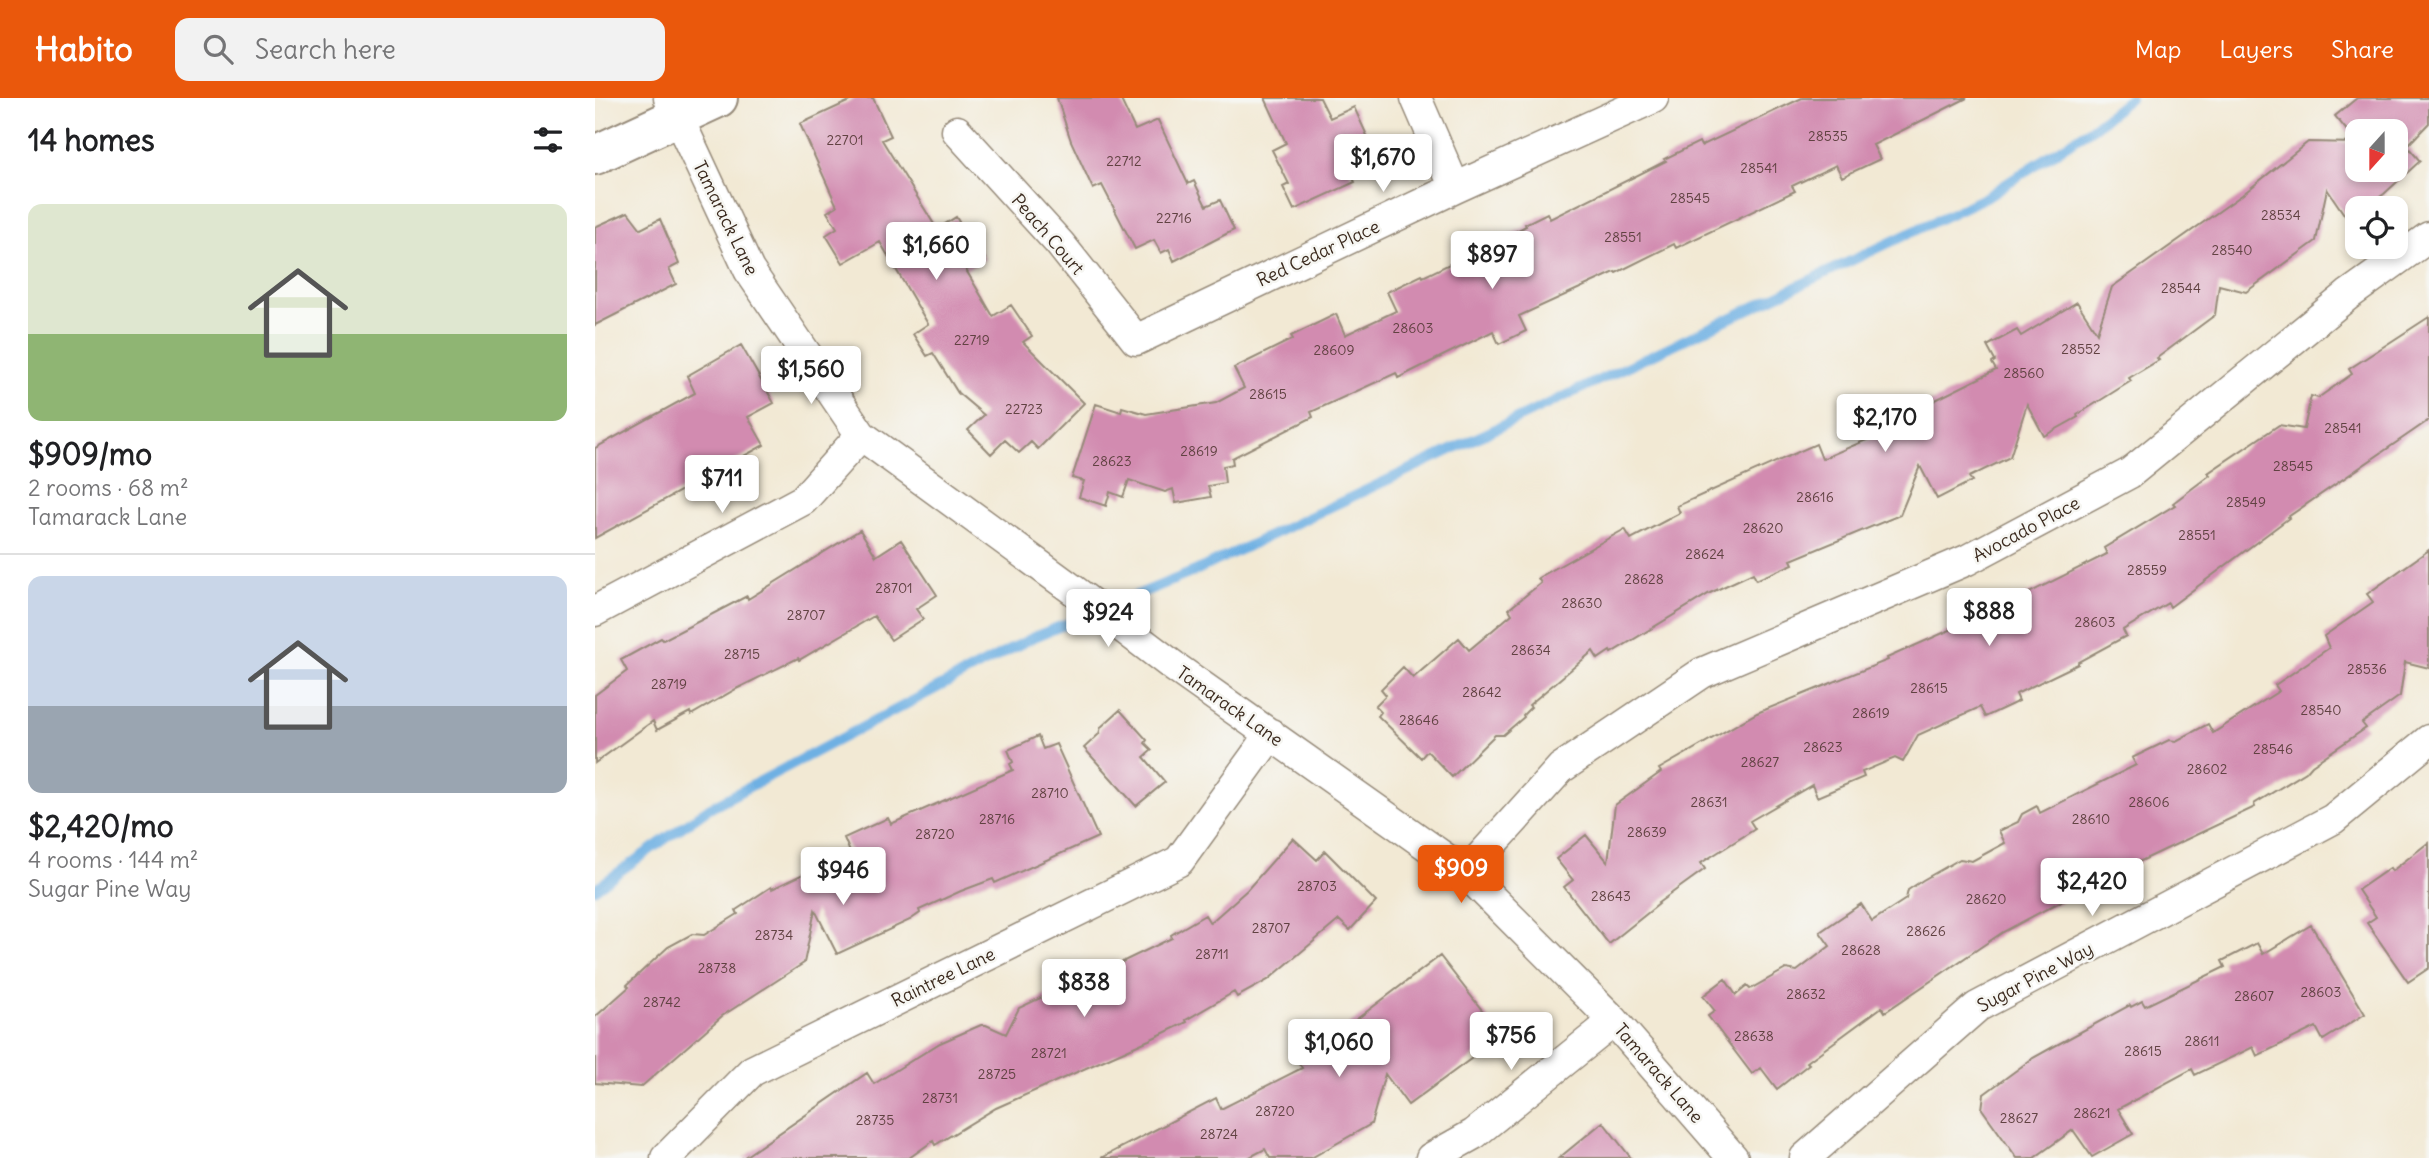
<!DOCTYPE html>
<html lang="en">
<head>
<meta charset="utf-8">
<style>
	body { margin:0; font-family:Delius,sans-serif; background:#f2f2f2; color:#202124; height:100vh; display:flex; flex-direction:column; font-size:26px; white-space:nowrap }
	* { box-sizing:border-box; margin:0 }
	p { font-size:23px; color:#757577 }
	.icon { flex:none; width:38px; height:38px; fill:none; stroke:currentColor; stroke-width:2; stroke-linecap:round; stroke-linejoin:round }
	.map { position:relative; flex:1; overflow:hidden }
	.details { display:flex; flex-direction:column; background:#fff; width:595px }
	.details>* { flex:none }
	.needle { width:46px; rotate:201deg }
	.buttons { position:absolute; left:1750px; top:21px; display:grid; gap:14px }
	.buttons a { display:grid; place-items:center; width:63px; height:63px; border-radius:14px; background:#fff; box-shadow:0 4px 10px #0003; font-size:35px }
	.price { position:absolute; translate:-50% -60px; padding:0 16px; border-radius:7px; background:#fff; color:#222; font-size:23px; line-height:46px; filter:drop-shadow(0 2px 4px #0008) }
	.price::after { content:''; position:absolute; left:50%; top:42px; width:21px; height:16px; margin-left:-10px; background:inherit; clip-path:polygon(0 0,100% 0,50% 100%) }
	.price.on { background:#ea580c; color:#fff }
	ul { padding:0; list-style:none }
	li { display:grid; align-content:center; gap:14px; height:371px; padding:0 28px }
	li+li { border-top:2px solid #e0e0e0 }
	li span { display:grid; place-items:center; height:217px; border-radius:14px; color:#555 }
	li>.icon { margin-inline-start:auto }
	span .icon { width:126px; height:126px; fill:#fffc; stroke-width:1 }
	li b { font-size:30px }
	h2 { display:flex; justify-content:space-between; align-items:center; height:84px; padding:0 28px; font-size:30px }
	header { display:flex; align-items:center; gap:42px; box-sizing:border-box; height:98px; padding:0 35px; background:#ea580c; color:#fff }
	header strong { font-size:33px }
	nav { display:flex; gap:38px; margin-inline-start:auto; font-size:24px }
	.search { width:490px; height:63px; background:#f2f2f2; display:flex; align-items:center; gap:18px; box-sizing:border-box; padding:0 24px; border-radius:14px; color:#757577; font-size:26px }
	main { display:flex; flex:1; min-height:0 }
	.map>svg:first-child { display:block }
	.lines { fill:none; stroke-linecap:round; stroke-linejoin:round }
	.stream { stroke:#6eb0e3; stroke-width:10 }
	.building { fill:#d28bb0 }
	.street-casing { stroke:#968a79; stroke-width:33 }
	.secondary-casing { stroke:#968a79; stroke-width:42 }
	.street { stroke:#fff; stroke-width:30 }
	.secondary { stroke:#fff; stroke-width:38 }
	.labels { text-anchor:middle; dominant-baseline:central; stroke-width:5; stroke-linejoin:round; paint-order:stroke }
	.number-label { font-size:14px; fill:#614242 }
	.street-label { font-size:18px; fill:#3b2a1e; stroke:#f6f6f2 }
</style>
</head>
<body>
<header>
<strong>Habito</strong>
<div class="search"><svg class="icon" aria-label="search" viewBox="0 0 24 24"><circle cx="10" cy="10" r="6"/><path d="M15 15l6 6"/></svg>Search here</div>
<nav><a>Map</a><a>Layers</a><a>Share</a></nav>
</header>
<main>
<section class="details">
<h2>14 homes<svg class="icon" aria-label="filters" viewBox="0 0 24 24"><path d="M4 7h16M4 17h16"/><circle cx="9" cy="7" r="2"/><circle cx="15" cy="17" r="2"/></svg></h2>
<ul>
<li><span style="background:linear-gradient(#dfe7d0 60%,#8fb573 0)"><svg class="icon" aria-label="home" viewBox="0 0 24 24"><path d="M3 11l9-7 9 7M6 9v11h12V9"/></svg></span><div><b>$909/mo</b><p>2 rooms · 68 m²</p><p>Tamarack Lane</p></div></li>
<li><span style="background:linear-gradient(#c9d6e8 60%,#9aa5b1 0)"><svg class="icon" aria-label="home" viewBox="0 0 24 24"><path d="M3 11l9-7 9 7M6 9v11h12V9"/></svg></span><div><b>$2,420/mo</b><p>4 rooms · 144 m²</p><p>Sugar Pine Way</p></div></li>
</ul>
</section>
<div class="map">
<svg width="1834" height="1060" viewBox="0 0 1834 1060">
	<rect width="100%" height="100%" fill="#f6f6f2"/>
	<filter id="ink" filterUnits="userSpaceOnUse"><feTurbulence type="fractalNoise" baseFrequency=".0143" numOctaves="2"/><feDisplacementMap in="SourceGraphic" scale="14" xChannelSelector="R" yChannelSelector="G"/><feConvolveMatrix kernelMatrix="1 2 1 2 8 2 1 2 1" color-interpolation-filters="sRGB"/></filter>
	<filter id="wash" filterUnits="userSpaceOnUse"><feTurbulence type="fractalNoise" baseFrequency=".00686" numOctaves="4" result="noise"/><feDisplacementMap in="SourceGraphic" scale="28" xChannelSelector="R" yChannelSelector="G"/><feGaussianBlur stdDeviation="1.57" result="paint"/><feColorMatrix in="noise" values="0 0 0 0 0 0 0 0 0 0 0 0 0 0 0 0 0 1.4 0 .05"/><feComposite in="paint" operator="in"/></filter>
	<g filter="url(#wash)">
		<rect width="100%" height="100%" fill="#f2e9d4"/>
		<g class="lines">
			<!-- stream -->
			<path class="stream" d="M0 791 114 710 439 539 598 474 1391 99 1499 29 1535 0"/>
		</g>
		<g id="blocks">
			<!-- building -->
			<path class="building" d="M261 0H278L296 38 287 42 342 131 361 119 374 141 377 140 390 161 371 172 398 218 416 207 437 238 428 244 489 305 443 351 436 344 424 355 410 342 396 356 373 332 389 317 363 295 338 255 332 258 318 236 333 226 285 144 248 165 231 137 242 130 232 114 242 108 205 26Z
				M462 0H525L540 32 563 22 593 86 599 83 611 108 625 102 639 132 579 163 574 151 566 155 559 142 540 151 507 87 498 91 476 43Z
				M670 0H725L735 20 759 9 775 44 747 57 760 84 699 112 688 89 694 86 677 52 691 45Z
				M1207 0H1372L1278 47 1285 61 1247 79 1241 67 1197 88 1200 93 1081 150 1079 146 1021 175 1020 174 924 218 931 233 904 246 898 233 803 280 801 275 716 314 718 319 637 360 638 366 628 368 630 385 613 388 616 399 581 405 578 391 570 394 534 382 528 399 515 394 511 408 484 399 489 383 477 380 501 306 526 314 527 309 551 316 621 305 649 290 639 270 698 241 696 238 741 216 750 237 801 213 792 194 827 177 828 179 908 140 931 128 930 126 952 115 955 121 1071 63 1069 61 1104 44 1106 48Z
				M1762 0H1834V25L1812 48 1825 63 1789 96 1769 110H1762V115L1753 122 1732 91 1721 143 1651 194 1624 187 1620 217 1562 260 1564 262 1534 280 1536 283 1482 317 1483 319 1449 338 1432 306 1415 359 1374 379 1377 383 1342 401 1325 368 1305 417 1196 462 1198 466 1161 482 1158 475 1115 495 1016 555 1015 553 1003 561 998 553 934 607 936 609 928 617 929 619 908 637H900L857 679 832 653 826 660 783 618 786 614 780 608 791 597 786 591 808 569 818 580 864 540 874 552 917 516 914 511 946 485 943 480 1030 431 1036 441 1085 415 1082 408 1221 346 1227 361 1295 332 1292 326 1401 272 1397 265 1400 263 1392 248 1422 232 1426 238 1482 204 1502 235 1517 189 1647 97 1713 44 1762 45V72H1801V33H1762V45L1740 18Z
				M33 114 46 131 65 121 84 166 74 171 81 186 0 227V129Z
				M1834 219V322L1693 419 1694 420 1575 509 1573 505 1528 532 1531 538 1483 564V566L1421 596 1424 603 1390 619 1385 609 1323 637 1308 664 1300 660 1267 674 1269 679 1222 699 1217 687 1155 723 1160 731 1106 765 1110 771 1063 805 1064 806 1014 846 969 789 978 782 961 761 991 737 1013 764 1020 707 1066 674 1064 671 1162 615 1293 562 1292 560 1402 511 1512 456 1509 450 1580 407 1578 405 1615 377 1613 375 1684 327 1709 331 1716 298 1723 300 1757 276 1754 271Z
				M146 247 179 305 153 319 169 347 0 440V350L100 295 92 278Z
				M265 432 281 458 306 442 342 497 321 511 328 521 296 542 279 518 204 562 203 560 141 591 96 617 95 614 62 632 58 623 0 665V597L32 573 26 562 66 540 68 542 152 498 153 501Z
				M1834 452V570L1810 564 1805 598 1767 625 1771 630 1717 667 1711 674 1659 706 1660 709 1510 780 1408 834 1290 914 1287 909 1212 964 1214 966 1182 991 1166 970 1157 976 1113 918 1120 913 1108 898 1130 881 1141 897 1152 888 1155 891 1191 871 1202 873 1235 848 1225 834 1266 806 1277 823 1311 801 1313 792 1328 782 1365 761 1377 763 1410 745 1404 733 1423 724 1427 716 1442 708 1445 715 1541 667 1537 660 1574 642 1581 643 1613 626 1618 635 1684 593 1680 587 1734 550 1729 538 1778 504 1772 496Z
				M525 612 552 642 550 645 557 652 549 659 570 684 541 708 489 650 504 636 506 629Z
				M443 638 448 651 461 646 503 739 400 785 398 781 366 793 324 812 325 815 315 822 242 856 220 812 209 865 127 918 46 989 0 985V919L34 889 32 887 73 849 97 836 109 837 143 816 141 812 176 789 177 791 255 754 249 740 293 720 296 726 418 672 415 666 418 664 413 652Z
				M698 740 722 762 730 753 781 804 755 832 744 822 673 882 642 899 639 894 591 922 592 924 554 942 401 1010 340 1047 338 1043 314 1060H148L272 975 279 986 345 945 386 927H391L411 936 424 910 496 876 520 885 527 864 577 840 576 837 610 817 615 825 652 792Z
				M1834 744V870L1813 884 1772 825 1781 819 1763 792 1795 770 1797 773Z
				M1716 827 1770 916 1728 942 1721 929 1662 958 1658 949 1600 977 1597 971 1523 1011 1538 1036 1497 1059 1478 1032 1439 1060H1422L1387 1011 1389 996 1438 960 1458 949 1535 907 1536 909 1547 903 1550 908 1630 869 1627 863 1662 845 1668 856Z
				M845 858 907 938 813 1007 790 976 776 1026 716 1060H675L670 1051 653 1060H506L621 1000 626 1011 707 970 704 965Z
				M1008 1024 1036 1060H964Z"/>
		</g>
	</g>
	<g filter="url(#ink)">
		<use href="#blocks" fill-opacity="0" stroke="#968a79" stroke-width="2"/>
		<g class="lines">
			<defs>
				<path id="street" d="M74 0 154 172 266 337 477 491 581 570 871 775 1019 923 1138 1060
					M821 0 860 90
					M362 33 465 146 541 242 860 90 1058 0
					M0 513 208 402 266 337
					M871 775 966 670 1107 575 1372 462 1535 375 1753 197 1834 139
					M71 1060 157 973 584 763 676 636
					M836 1060 879 1036 1019 923
					M1210 1060 1382 909 1738 721 1834 642"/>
				<path id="secondary" d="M0 57 123 0"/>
			</defs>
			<!-- street casing -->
			<use href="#street" class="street-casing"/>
			<!-- secondary casing -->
			<use href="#secondary" class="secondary-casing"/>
			<!-- street -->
			<use href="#street" class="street"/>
			<!-- secondary -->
			<use href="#secondary" class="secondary"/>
		</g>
	</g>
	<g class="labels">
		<!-- number labels -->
		<g class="number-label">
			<text x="1233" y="38">28535</text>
			<text x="250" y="42">22701</text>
			<text x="529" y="63">22712</text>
			<text x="1164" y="70">28541</text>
			<text x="1095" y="100">28545</text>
			<text x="1686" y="117">28534</text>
			<text x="579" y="120">22716</text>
			<text x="1028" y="139">28551</text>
			<text x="1637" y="152">28540</text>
			<text x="1586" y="190">28544</text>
			<text x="818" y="230">28603</text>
			<text x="377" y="242">22719</text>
			<text x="1486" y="251">28552</text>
			<text x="739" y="252">28609</text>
			<text x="1429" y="275">28560</text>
			<text x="673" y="296">28615</text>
			<text x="429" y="311">22723</text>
			<text x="1748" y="330">28541</text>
			<text x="604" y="353">28619</text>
			<text x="517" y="363">28623</text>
			<text x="1698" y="368">28545</text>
			<text x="1220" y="399">28616</text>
			<text x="1651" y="404">28549</text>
			<text x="1168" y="430">28620</text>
			<text x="1602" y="437">28551</text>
			<text x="1110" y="456">28624</text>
			<text x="1552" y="472">28559</text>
			<text x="1049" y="481">28628</text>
			<text x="299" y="490">28701</text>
			<text x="987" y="505">28630</text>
			<text x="211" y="517">28707</text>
			<text x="1500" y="524">28603</text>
			<text x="936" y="552">28634</text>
			<text x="147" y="556">28715</text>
			<text x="1772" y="571">28536</text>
			<text x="74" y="586">28719</text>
			<text x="1334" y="590">28615</text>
			<text x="887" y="594">28642</text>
			<text x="1726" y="612">28540</text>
			<text x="1276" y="615">28619</text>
			<text x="824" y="622">28646</text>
			<text x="1228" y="649">28623</text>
			<text x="1678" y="651">28546</text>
			<text x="1165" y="664">28627</text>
			<text x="1612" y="671">28602</text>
			<text x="455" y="695">28710</text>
			<text x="1114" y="704">28631</text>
			<text x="1554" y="704">28606</text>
			<text x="402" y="721">28716</text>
			<text x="1496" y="721">28610</text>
			<text x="1052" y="734">28639</text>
			<text x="340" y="736">28720</text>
			<text x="722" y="788">28703</text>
			<text x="1016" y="798">28643</text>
			<text x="1391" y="801">28620</text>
			<text x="676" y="830">28707</text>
			<text x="1331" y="833">28626</text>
			<text x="179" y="837">28734</text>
			<text x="1266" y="852">28628</text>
			<text x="617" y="856">28711</text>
			<text x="122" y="870">28738</text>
			<text x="1726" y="894">28603</text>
			<text x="1211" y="896">28632</text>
			<text x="1659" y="898">28607</text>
			<text x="67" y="904">28742</text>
			<text x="1159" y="938">28638</text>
			<text x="1607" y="943">28611</text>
			<text x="1548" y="953">28615</text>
			<text x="454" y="955">28721</text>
			<text x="402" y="976">28725</text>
			<text x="345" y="1000">28731</text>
			<text x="680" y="1013">28720</text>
			<text x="1497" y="1015">28621</text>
			<text x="1424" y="1020">28627</text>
			<text x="280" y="1022">28735</text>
			<text x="624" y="1036">28724</text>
		</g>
		<!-- street labels -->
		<g class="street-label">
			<text transform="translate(131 120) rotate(64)">Tamarack Lane</text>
			<text transform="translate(453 136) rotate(49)">Peach Court</text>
			<text transform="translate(723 155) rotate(-25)">Red Cedar Place</text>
			<text transform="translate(1431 431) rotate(-28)">Avocado Place</text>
			<text transform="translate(635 608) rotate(35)">Tamarack Lane</text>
			<text transform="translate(348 879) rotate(-26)">Raintree Lane</text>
			<text transform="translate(1440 879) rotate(-28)">Sugar Pine Way</text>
			<text transform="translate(1064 975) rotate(49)">Tamarack Lane</text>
		</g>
	</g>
</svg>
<div class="buttons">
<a><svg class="needle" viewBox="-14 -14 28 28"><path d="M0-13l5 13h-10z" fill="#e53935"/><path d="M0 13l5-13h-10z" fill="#757577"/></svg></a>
<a><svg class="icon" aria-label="locate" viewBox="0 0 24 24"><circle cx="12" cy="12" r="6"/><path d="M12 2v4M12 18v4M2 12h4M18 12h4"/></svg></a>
</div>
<b class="price" style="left:788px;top:96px">$1,670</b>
<b class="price" style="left:341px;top:184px">$1,660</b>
<b class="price" style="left:897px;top:193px">$897</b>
<b class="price" style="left:216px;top:308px">$1,560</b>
<b class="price" style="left:1290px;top:356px">$2,170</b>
<b class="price" style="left:127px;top:417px">$711</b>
<b class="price" style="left:1394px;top:550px">$888</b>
<b class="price" style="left:513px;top:551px">$924</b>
<b class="price on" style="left:866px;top:807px">$909</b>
<b class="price" style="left:248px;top:809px">$946</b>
<b class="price" style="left:1497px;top:820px">$2,420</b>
<b class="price" style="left:489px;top:921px">$838</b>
<b class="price" style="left:916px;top:974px">$756</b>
<b class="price" style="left:744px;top:981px">$1,060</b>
</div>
</main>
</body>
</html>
